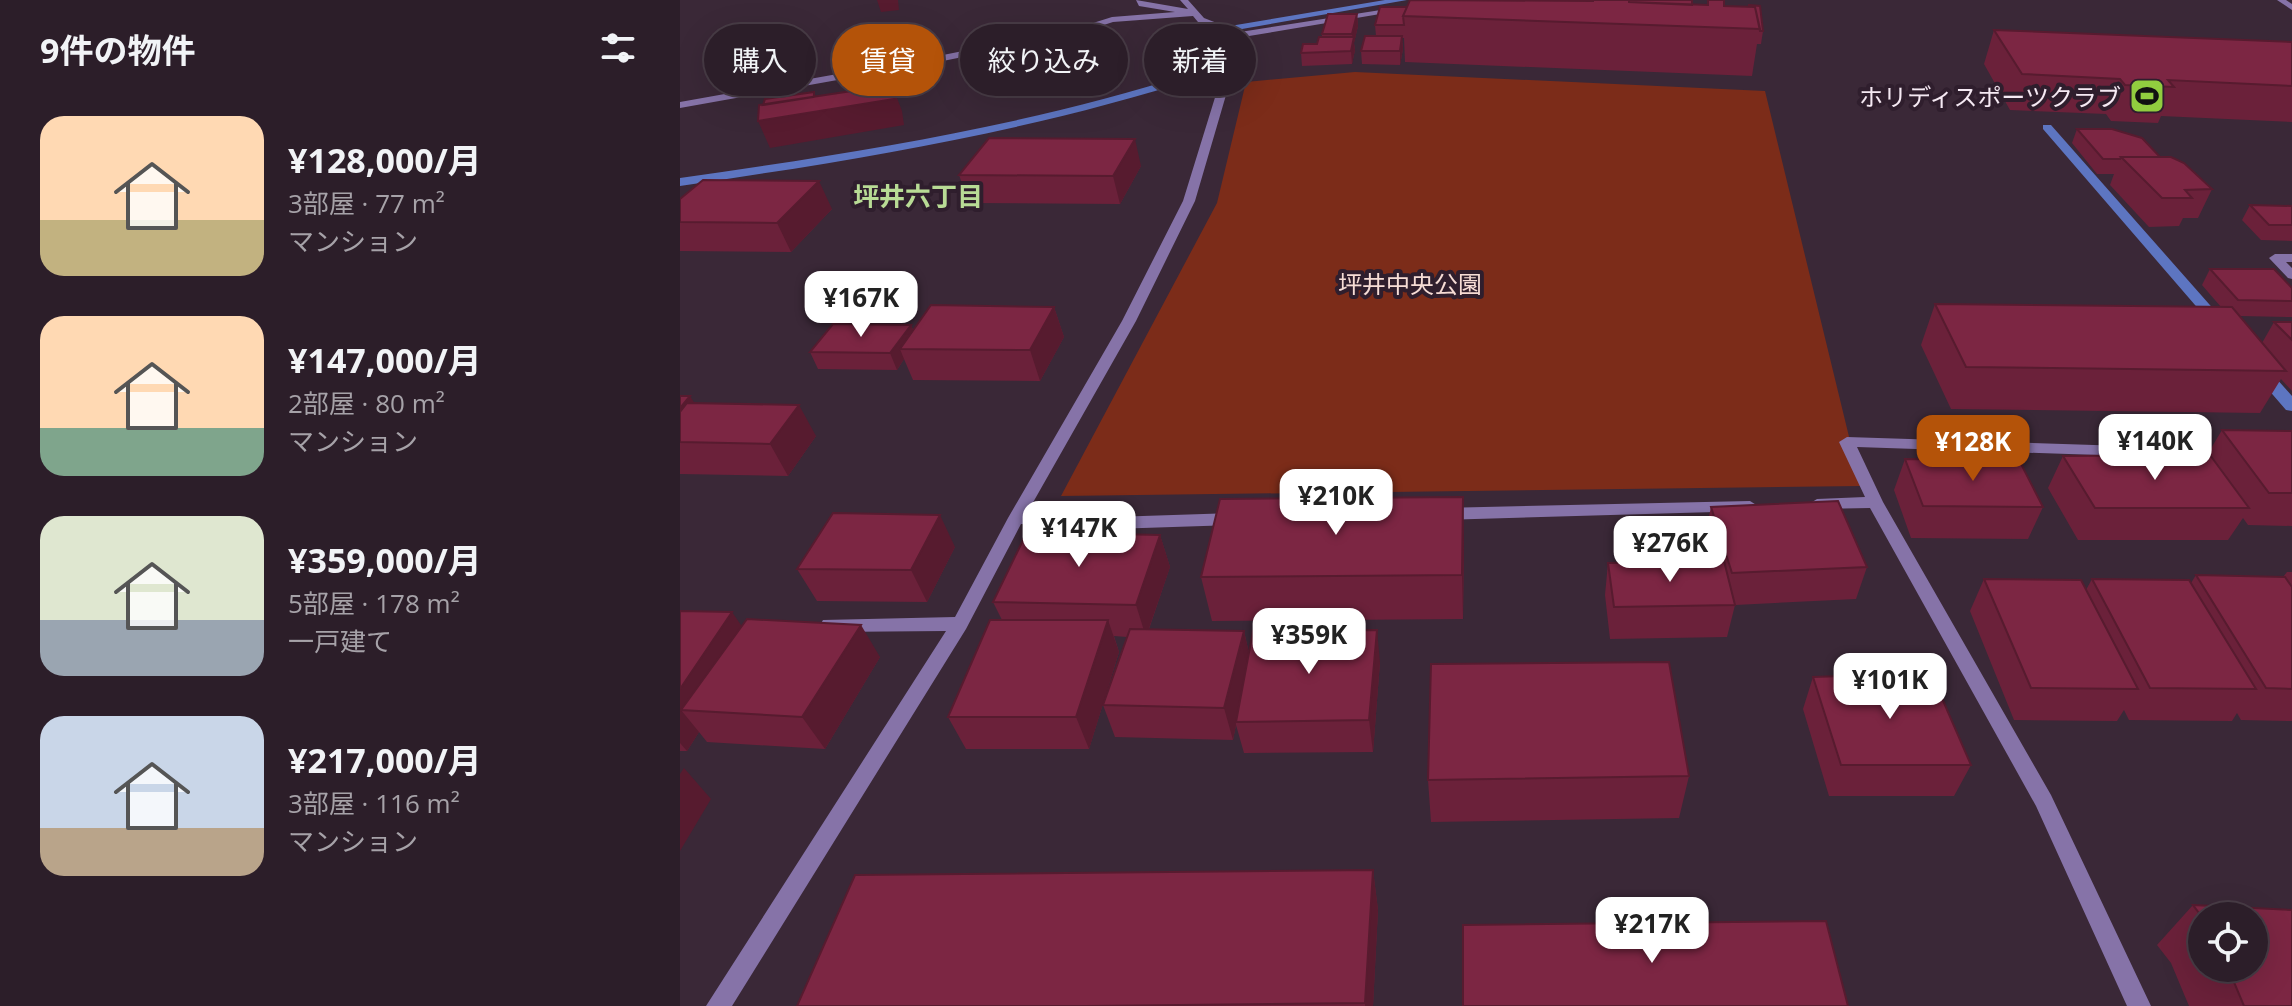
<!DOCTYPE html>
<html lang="ja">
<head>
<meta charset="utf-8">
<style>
	body { margin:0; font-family:"Open Sans","Noto Sans JP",sans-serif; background:#342731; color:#f1f3f6; height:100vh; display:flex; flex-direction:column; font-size:30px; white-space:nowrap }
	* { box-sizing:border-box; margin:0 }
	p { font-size:26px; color:#a6a2a8 }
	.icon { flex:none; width:44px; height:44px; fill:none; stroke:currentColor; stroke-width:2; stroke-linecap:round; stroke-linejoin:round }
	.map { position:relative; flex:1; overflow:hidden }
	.side { display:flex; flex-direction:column; background:#2c1e29; width:680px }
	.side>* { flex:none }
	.top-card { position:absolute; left:24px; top:24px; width:760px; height:72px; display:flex; gap:16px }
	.fabs { position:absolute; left:1508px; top:902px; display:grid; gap:16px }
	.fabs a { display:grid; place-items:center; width:80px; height:80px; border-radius:50%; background:#2c1e29; box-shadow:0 8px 32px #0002,0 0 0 2px #483c46; font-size:40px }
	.price { position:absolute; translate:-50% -68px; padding:0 18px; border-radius:16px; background:#fff; color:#222; font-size:26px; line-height:52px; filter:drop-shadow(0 2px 4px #0008) }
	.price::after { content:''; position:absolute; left:50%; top:48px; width:24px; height:18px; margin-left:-12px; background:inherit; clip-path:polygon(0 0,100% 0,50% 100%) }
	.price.current { background:#b45309; color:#fff }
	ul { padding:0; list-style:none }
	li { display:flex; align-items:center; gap:24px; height:200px; padding:0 40px }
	li span { display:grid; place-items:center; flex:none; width:224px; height:160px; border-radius:24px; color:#555 }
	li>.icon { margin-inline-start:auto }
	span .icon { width:96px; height:96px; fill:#fffc; stroke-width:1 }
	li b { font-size:34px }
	h2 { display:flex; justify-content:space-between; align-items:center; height:96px; padding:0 40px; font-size:34px }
	.pill { padding:0 28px; border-radius:36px; background:#2c1e29; box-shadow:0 8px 32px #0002,0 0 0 2px #483c46; font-size:28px; line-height:72px }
	.pill.current { background:#b45309; color:#fff }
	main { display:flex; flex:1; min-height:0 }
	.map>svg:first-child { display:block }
	.green { fill:#7c2c19 }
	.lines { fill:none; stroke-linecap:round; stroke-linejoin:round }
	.stream { fill:#5d75c1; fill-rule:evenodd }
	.minor { fill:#8673a8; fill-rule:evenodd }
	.wall { fill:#6b213a; fill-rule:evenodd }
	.shaded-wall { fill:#571b2f }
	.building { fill:#7c2643; stroke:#571b2f; stroke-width:2 }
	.labels { text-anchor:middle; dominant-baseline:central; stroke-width:8; stroke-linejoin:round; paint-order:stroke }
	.far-poi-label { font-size:24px; fill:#f5e9f3; stroke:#2f1e2d; text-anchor:end }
	.far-park-label { font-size:24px; fill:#f6dcd5; stroke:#2f1e2d }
	.far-neighbourhood-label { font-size:26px; font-weight:bold; fill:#b8db95; stroke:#2f1e2d }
</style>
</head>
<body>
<main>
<section class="side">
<h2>9件の物件<svg class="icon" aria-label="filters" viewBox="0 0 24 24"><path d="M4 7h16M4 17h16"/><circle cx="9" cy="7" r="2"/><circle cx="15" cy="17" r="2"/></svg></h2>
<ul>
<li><span style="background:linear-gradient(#ffd9b3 65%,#c2b280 0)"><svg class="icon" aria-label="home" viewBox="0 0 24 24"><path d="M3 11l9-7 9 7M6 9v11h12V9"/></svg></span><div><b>¥128,000/月</b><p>3部屋 · 77 m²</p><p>マンション</p></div></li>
<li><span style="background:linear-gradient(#ffd9b3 70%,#7fa58c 0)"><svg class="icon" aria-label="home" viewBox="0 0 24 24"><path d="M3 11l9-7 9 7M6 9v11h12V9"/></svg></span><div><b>¥147,000/月</b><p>2部屋 · 80 m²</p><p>マンション</p></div></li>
<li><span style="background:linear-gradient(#dfe7d0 65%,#9aa5b1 0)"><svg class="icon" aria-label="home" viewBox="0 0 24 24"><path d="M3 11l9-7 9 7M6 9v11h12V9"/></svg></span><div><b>¥359,000/月</b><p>5部屋 · 178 m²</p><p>一戸建て</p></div></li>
<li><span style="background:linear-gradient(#c9d6e8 70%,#b9a48a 0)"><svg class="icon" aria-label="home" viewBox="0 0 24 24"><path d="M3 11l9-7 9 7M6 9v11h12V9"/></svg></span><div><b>¥217,000/月</b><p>3部屋 · 116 m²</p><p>マンション</p></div></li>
</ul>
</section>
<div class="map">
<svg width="1612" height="1006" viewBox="0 0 1612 1006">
	<rect width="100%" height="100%" fill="#3a2837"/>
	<!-- green -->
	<path class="green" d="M675 72 1085 91 1181 486 381 496 537 203 566 82Z"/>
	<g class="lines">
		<!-- stream -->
		<path class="stream" d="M705 0H727L562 29 532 47 520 77C350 132 176 160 0 186V178C173 153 345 127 512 73L524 43 556 25Z
			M1363 125H1371L1544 321V327H1534L1363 129Z
			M1580 365 1586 367 1612 396V411L1606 410 1574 373 1572 370Z"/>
		<!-- minor -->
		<path class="minor" d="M456 0 508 9 500 0H508L524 18 560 32 720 7 724 10 563 37 515 201 456 321 347 513 432 517 554 513 562 519 554 525 432 529 341 524 286 629 52 1006H26L266 631 149 632 143 630 140 625 143 620 275 617 328 518 442 321 503 201 554 36 518 22 513 16 433 22 396 34 258 62 0 108V102L258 56 394 29 432 17 495 12 459 6Z
			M1597 0H1606L1612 4V10Z
			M1595 254H1612V262H1606L1612 268V279L1608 278 1589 258Z
			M1167 437 1476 447 1484 452 1476 457 1177 447 1203 502 1371 795 1471 1006H1447L1356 806 1190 508 1137 509 1129 504 1137 499 1185 497 1159 442Z
			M1070 501 1078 506 1070 511 761 520 753 514 761 508Z"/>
	</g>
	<!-- wall -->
	<path class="wall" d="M1027 0 1045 6 1083 31 1081 44H1077L1072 76 725 62 724 38H722L723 49 720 65 682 64 681 51 696 36 695 25 700 7 1027 5Z
		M677 14 678 26 674 43 675 50 672 64 622 66 621 53 637 44 642 37V34Z
		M1314 30 1612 42V122L1481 116 1478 123 1431 121 1426 114 1330 110 1304 64Z
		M1397 129 1480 157 1532 189 1518 218H1503L1499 226 1469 227 1430 185 1434 174H1417L1392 143Z
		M461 166 440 204 289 203 279 175Z
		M0 199 152 209 111 252 0 251Z
		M1570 205 1612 206V241L1581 240 1562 220Z
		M1530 269 1612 288V317L1560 316 1582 343 1594 322H1612V391L1601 379 1580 413 1271 409 1241 345 1255 304 1541 307 1522 285Z
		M374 307 384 337 360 381 233 380 224 359 217 370 138 369 130 352 231 325 233 330Z
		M0 396 15 403 136 436 108 476 0 474Z
		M1542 430 1612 431V526L1568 525 1563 518 1548 540H1398L1368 488 1383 456 1527 455Z
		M1225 459 1363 507 1348 539 1231 538 1214 490Z
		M1031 507 1187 567 1176 599 1055 605 1047 637 930 639 925 595 928 563 1031 561 1024 539Z
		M480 535 490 567 469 629 564 631 569 653 700 662 693 752 564 753 556 725 553 740 435 737 423 705 447 637 434 636 439 652 409 749H286L268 717 322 620 313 602Z
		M784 540 783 619 532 621 521 577Z
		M275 547 247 602 137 601 117 569Z
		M1607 572H1612V721L1561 720 1557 713 1552 721 1449 720 1444 710 1437 721 1334 720 1290 611 1304 579 1406 590 1412 579 1511 583 1516 575 1603 577Z
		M0 611 62 626 200 657 145 749 27 742 19 732 7 751H0Z
		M1133 677 1291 765 1274 796H1149L1123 709Z
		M1009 776 999 818 751 822 748 780Z
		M693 870 698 910 693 1006H117Z
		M1513 905 1612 1006H1509L1491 963 1477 945ZM1522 916 1574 968H1522Z"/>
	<!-- shaded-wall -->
	<path class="shaded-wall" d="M197 0H218L219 10 201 12Z
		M677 14 678 26 674 43 675 50 672 64 671 51 673 42 672 34Z
		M722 36 723 49 720 65V51Z
		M212 85 222 111 224 125 90 148 78 121 134 92 140 106Z
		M455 139 461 166 440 204 433 176Z
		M139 181 152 209 111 252 97 223Z
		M374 307 384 337 360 381 350 350Z
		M231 325 237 341 220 349 224 359 217 370 210 353Z
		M10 396 30 428 0 442V408Z
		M119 405 136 436 108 476 90 444Z
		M783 497 784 540 783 619 782 575Z
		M260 515 275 547 247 602 231 570Z
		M480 535 490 567 466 637 456 605Z
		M52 612 74 644 1 710 19 732 7 751 0 743V689Z
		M428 620 439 652 409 749 396 717Z
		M181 625 200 657 145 749 122 717Z
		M697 630 700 662 693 752 689 720Z
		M564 631 571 663 556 722V725L553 740 544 708Z
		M4 768 31 799 0 851V774Z
		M693 870 698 910 693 1006H685Z"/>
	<!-- building -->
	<path class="building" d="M730 0 913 1V0H949V2L1028 5V0H1044V6L1075 7 1080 29 723 16Z
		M949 0H1012V5L949 2Z
		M1069 5 1080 6 1083 31H1080L1075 7 1069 6Z
		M700 7H727L723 16 724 25H695Z
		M648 14H677L672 34H642Z
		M1314 30 1612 42V86L1488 80 1494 87 1445 85 1440 79 1342 74Z
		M685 36H722L720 51H681Z
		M639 37H674L671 51 621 53 623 44H637Z
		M212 85 214 99 78 121 79 105Z
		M134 92V97L83 105 85 99Z
		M1397 129H1432L1462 138 1480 157H1441L1440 159H1423Z
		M309 138 455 139 433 176 279 175Z
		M1441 157H1491L1504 163 1532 189 1505 190 1512 198H1482Z
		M23 180 139 181 97 223 0 222V199Z
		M1570 205 1612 206V225H1589Z
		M1530 269H1594L1612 288V301L1558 300Z
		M1255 304 1552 307 1606 371 1286 367Z
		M251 305 374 307 350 350 220 349Z
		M1594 322H1612V340Z
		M153 324 231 325 210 353 130 352Z
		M0 396H10L0 408Z
		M7 403 119 405 90 444 0 442V412Z
		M1542 430 1612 431V493H1589Z
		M1530 455 1569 508H1415L1383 456Z
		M1225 459 1339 460 1363 507 1243 506Z
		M783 497 782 575 521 577 540 499Z
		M1158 501 1187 567 1052 573 1031 507Z
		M153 513 260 515 231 570 117 569Z
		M347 532 480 535 456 605 313 602Z
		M1044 561 1055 605 934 607 928 563Z
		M1516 575 1605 577 1612 587V689L1586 688Z
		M1304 579 1401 580 1458 689 1351 688Z
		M1412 579 1509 580 1576 689 1470 688Z
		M0 611 52 612 0 689Z
		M67 619 181 625 122 717 1 710Z
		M310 620H428L396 717H268Z
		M450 629 564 631 544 708 423 705Z
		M697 630 689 720 556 722 573 631Z
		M989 662 1009 776 748 780 751 664Z
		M1251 673 1291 765H1161L1133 677Z
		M693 870 685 1003 407 1006H117L175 875Z
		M1513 905 1612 910V1006H1564L1548 968H1574V916L1522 917Z
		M1146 921 1168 1006H783V925Z"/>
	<!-- icons -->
	<defs>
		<symbol id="stadium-square" viewBox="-11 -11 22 22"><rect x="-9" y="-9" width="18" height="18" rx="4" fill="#91cd3f" stroke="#2f1e2d"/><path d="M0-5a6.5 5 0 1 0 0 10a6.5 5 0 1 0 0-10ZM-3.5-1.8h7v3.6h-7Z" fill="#111"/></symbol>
	</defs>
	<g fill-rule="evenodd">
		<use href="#stadium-square" x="1447" y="76" width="40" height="40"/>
	</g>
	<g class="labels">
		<!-- far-poi labels -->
		<g class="far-poi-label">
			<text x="1441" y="96">ホリディスポーツクラブ</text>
		</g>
		<!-- far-park labels -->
		<g class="far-park-label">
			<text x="730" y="283">坪井中央公園</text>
		</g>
		<!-- far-neighbourhood labels -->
		<g class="far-neighbourhood-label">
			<text x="238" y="196">坪井六丁目</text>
		</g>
	</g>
</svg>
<div class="fabs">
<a><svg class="icon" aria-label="locate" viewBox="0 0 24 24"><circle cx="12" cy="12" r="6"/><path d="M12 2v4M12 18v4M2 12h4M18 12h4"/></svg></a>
</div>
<b class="price" style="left:181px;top:339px">¥167K</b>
<b class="price" style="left:1475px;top:482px">¥140K</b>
<b class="price current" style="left:1293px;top:483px">¥128K</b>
<b class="price" style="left:656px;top:537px">¥210K</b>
<b class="price" style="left:399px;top:569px">¥147K</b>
<b class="price" style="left:990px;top:584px">¥276K</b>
<b class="price" style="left:629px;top:676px">¥359K</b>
<b class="price" style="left:1210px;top:721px">¥101K</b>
<b class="price" style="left:972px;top:965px">¥217K</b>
<div class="top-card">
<a class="pill">購入</a>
<a class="pill current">賃貸</a>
<a class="pill">絞り込み</a>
<a class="pill">新着</a>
</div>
</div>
</main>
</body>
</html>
